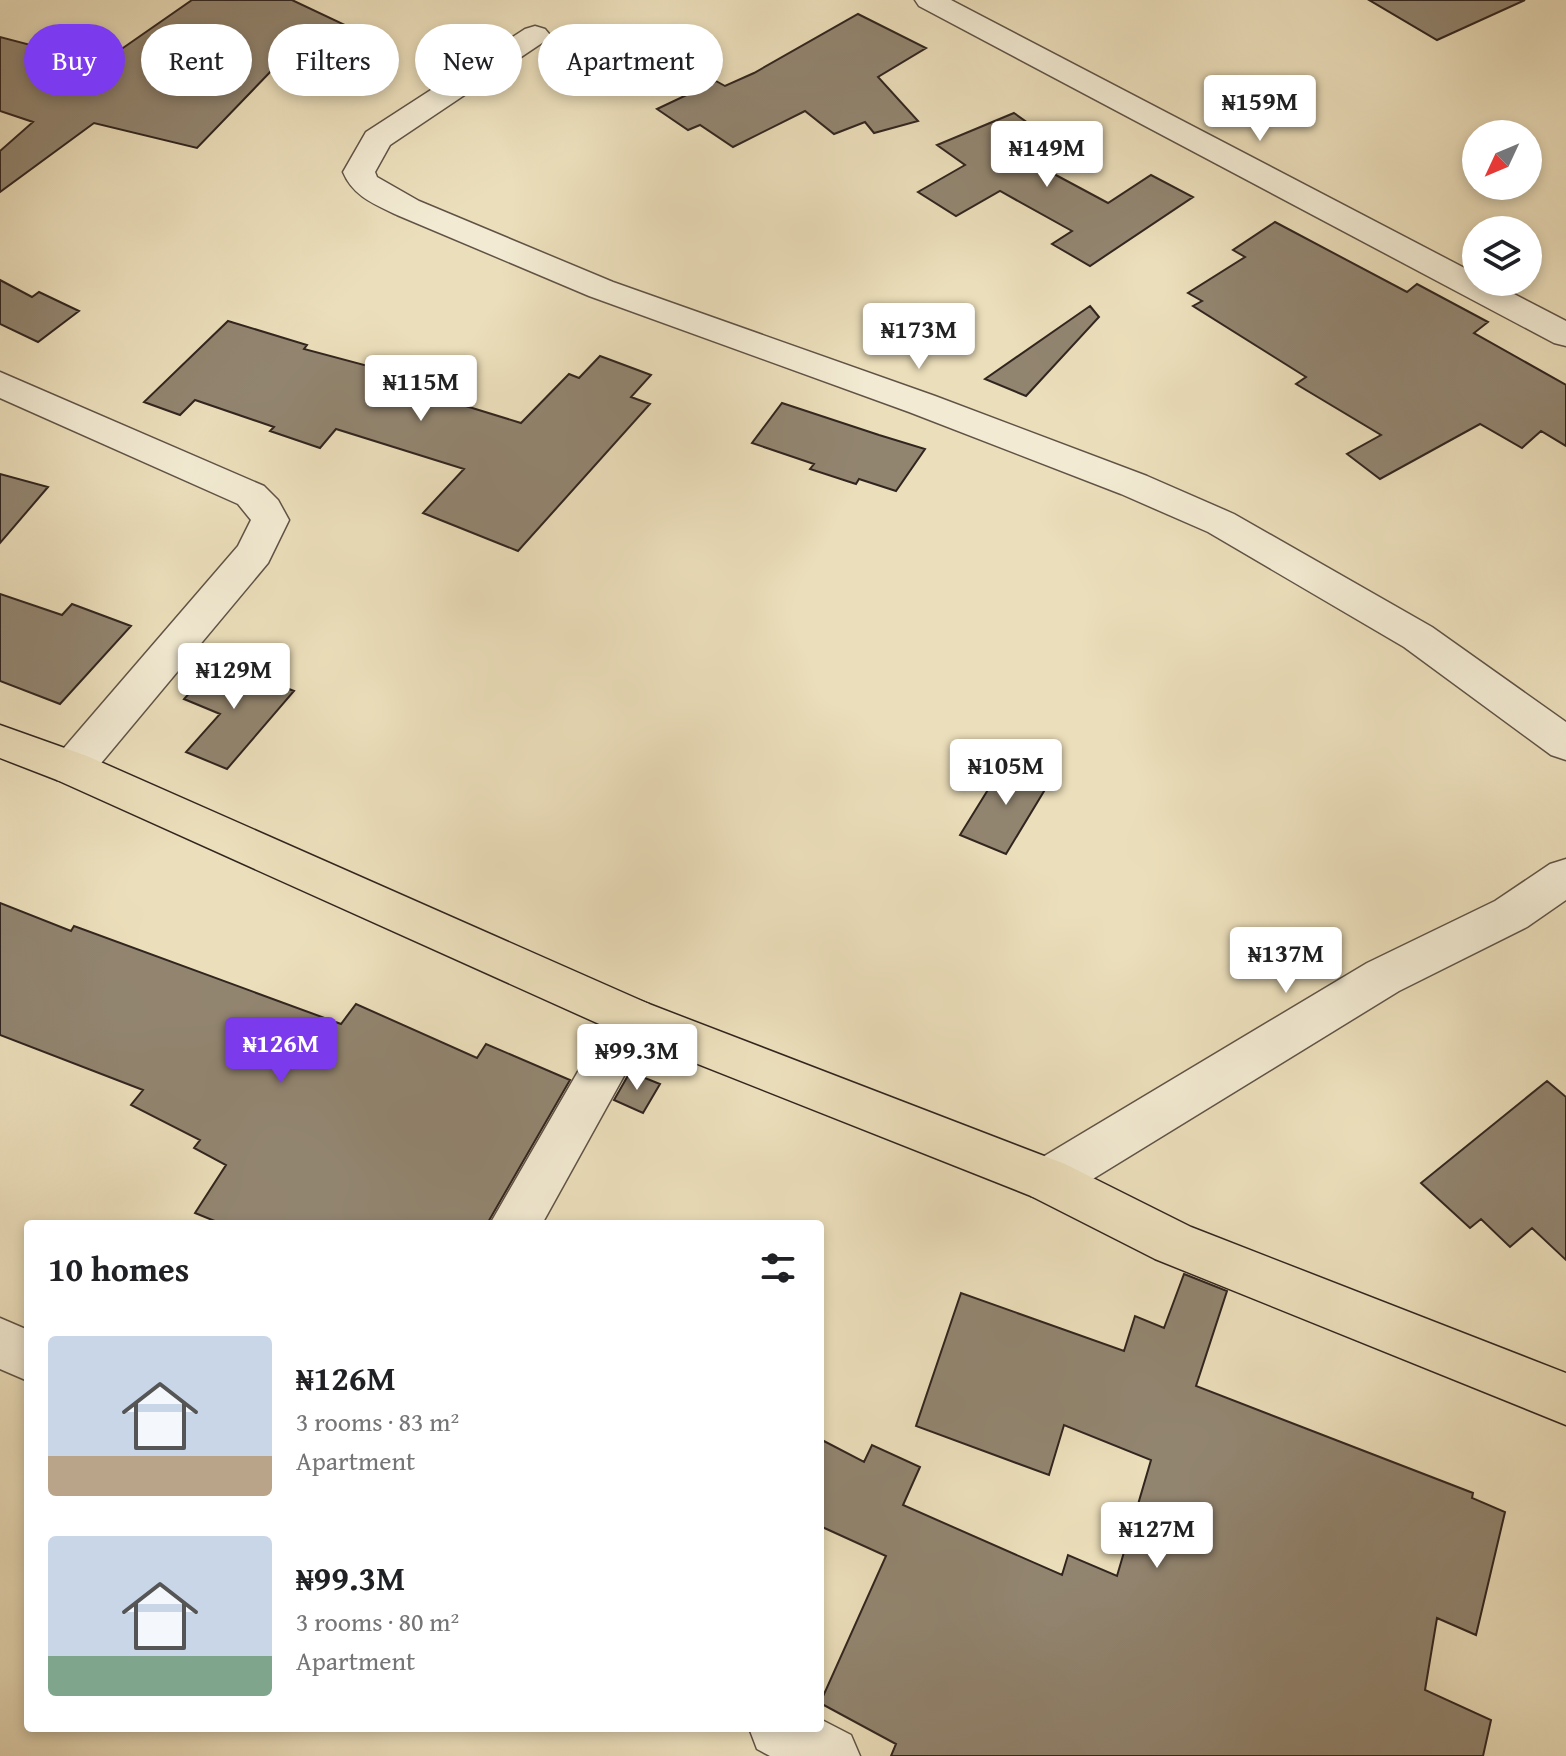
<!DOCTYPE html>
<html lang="en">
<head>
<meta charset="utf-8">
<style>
	body { margin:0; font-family:"Gentium Book Plus",serif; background:#f2f2f2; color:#202124; height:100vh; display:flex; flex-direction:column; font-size:30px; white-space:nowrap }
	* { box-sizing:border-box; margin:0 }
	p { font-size:26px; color:#757577 }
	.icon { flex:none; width:44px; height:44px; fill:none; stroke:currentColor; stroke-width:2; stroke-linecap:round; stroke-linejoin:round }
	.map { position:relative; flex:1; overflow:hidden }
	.details { position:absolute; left:24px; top:1220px; width:800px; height:512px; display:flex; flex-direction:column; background:#fff; border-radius:8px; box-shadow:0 4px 12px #0003 }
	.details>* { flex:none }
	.guide { position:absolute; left:24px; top:24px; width:800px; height:72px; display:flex; gap:16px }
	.needle { width:52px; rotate:226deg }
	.fabs { position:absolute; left:1462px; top:120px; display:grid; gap:16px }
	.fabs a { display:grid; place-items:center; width:80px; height:80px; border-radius:50%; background:#fff; box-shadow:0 4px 12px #0003; font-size:40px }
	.price { position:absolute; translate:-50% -68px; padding:0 18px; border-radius:8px; background:#fff; color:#222; font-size:26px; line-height:52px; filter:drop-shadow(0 2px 4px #0008) }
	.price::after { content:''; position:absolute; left:50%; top:48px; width:24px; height:18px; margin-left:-12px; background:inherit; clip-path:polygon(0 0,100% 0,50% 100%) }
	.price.on { background:#7c3aed; color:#fff }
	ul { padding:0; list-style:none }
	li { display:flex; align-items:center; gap:24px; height:200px; padding:0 24px }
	li span { display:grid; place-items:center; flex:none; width:224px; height:160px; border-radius:8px; color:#555 }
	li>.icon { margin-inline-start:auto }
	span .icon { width:96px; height:96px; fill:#fffc; stroke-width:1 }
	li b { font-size:34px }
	h2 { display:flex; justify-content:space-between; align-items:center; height:96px; padding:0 24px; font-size:34px }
	.pill { padding:0 28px; border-radius:36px; background:#fff; box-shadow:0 4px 12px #0003; font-size:28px; line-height:72px }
	.pill.on { background:#7c3aed; color:#fff }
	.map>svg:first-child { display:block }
	.building { fill:#928570; stroke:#31251f; stroke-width:2 }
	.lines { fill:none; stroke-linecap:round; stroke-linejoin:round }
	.minor-casing { stroke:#605346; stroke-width:3 }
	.primary-casing { stroke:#31251f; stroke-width:3 }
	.minor { fill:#f2ead2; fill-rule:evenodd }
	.primary { fill:#ebdeba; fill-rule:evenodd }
</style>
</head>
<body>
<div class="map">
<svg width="1566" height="1756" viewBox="0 0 1566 1756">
	<rect width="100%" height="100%" fill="#ebdeba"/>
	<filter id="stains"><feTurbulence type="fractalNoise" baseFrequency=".0025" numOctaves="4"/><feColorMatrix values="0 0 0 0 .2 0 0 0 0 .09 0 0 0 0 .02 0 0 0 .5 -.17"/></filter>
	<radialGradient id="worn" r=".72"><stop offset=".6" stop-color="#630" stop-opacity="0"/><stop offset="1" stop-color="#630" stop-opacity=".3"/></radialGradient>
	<!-- building -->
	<path class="building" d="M192 0H292L362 33 290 76 274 68 197 148 94 123 0 192V151L33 122 0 111V37L34 46 42 39 110 57Z
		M1369 0H1525L1437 40Z
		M858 14 926 48 878 77 918 121 874 133 865 122 834 134 805 111 733 147 700 125 688 130 657 109 716 81 725 86 754 73Z
		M1014 113 1059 145 1026 159 1108 203 1151 175 1193 197 1090 266 1052 244 1072 231 1000 191 956 216 918 192 965 165 937 145Z
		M1275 222 1407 292 1417 284 1488 322 1474 333 1566 385V446L1541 431 1522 448 1480 424 1380 479 1347 454 1381 435 1296 384 1306 377 1193 306 1202 301 1188 293 1245 257 1233 250Z
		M0 280 32 297 39 292 79 311 38 342 0 324Z
		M1090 306 1099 317 1026 396 985 379Z
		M228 321 307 345 304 349 398 374 391 383 521 423 569 374 579 378 600 356 651 375 631 397 650 404 518 551 423 513 464 469 336 429 320 448 270 431 274 427 195 400 180 415 144 402Z
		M782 403 879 435 925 449 896 491 859 479 856 484 810 469 814 464 752 443Z
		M0 474 48 487 0 543Z
		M0 594 62 615 72 604 131 626 60 704 0 681Z
		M218 661 294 691 227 769 186 752 220 714 184 699Z
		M1007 759 1052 778 1006 854 960 835Z
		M0 903 71 931 74 926 341 1024 356 1004 477 1058 486 1044 570 1080 487 1224H222L195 1213 226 1165 194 1148 200 1140 131 1105 143 1090 0 1035Z
		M630 1072 660 1084 643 1113 614 1100Z
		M1547 1081 1566 1097V1260L1532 1228 1510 1247 1481 1219 1470 1228 1421 1183Z
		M1184 1274 1227 1291 1196 1386 1473 1493 1472 1498 1505 1512 1476 1635 1437 1618 1425 1690 1491 1720 1483 1756H891L896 1744 820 1703 886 1556 820 1526V1439L864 1462 872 1445 920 1467 903 1505 1062 1575 1068 1555 1117 1576 1151 1460 1064 1425 1049 1475 916 1426 961 1293 1124 1351 1135 1316 1164 1328Z"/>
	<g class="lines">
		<defs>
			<path id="minor" d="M915 0H951L1476 274V282H1491L1566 321V346L1554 343 919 6Z
				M535 26 545 29 550 35 545 41 390 145 375 172 377 177 419 201 613 282 935 396 1147 476 1234 514 1432 627 1566 722V760L1551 755 1404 647 1208 532 1121 494 909 412 589 296 397 215C374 204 353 196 343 172L366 132 525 29Z
				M0 372 264 486 278 500 289 520 268 563 87 780 72 784 57 780 51 768 57 756 238 546 251 520 238 504 0 398Z
				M1566 859V900L1527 927 1399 991 1065 1196 1048 1202 1031 1196 1023 1180 1031 1164 1367 963 1495 901 1550 864Z
				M633 998 649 1004 656 1018 542 1224H490L617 1004Z
				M0 1318 28 1330V1381L0 1369Z
				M820 1719 851 1735 860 1756H770L757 1749 749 1728H820Z"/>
			<path id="primary" d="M0 725 87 756 649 1004 1065 1164 1191 1227 1566 1373V1425L1155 1259 1031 1196 617 1032 57 780 0 758Z"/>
		</defs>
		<!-- minor casing -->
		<use href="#minor" class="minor-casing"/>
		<!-- primary casing -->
		<use href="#primary" class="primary-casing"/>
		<!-- minor -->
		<use href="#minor" class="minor"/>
		<!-- primary -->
		<use href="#primary" class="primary"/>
	</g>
	<rect width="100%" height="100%" filter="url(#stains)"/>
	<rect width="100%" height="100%" fill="url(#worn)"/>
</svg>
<div class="fabs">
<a><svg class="needle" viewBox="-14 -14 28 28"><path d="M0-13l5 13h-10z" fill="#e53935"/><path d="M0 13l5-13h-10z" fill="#757577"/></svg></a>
<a><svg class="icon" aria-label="layers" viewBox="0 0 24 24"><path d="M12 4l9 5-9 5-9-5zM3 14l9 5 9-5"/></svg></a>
</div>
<b class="price" style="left:1260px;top:143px">₦159M</b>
<b class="price" style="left:1047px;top:189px">₦149M</b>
<b class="price" style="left:919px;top:371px">₦173M</b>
<b class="price" style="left:421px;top:423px">₦115M</b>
<b class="price" style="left:234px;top:711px">₦129M</b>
<b class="price" style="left:1006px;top:807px">₦105M</b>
<b class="price" style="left:1286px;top:995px">₦137M</b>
<b class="price on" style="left:281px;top:1085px">₦126M</b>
<b class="price" style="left:637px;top:1092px">₦99.3M</b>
<b class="price" style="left:1157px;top:1570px">₦127M</b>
<div class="guide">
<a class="pill on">Buy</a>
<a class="pill">Rent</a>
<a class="pill">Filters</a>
<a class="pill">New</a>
<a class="pill">Apartment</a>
</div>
<section class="details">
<h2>10 homes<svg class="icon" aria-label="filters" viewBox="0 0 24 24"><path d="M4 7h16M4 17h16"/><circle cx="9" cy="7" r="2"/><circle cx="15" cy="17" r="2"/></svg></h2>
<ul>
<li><span style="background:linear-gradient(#c9d6e8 75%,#b9a48a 0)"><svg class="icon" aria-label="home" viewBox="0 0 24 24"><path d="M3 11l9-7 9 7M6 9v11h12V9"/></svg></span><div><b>₦126M</b><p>3 rooms · 83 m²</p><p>Apartment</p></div></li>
<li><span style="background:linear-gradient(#c9d6e8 75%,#7fa58c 0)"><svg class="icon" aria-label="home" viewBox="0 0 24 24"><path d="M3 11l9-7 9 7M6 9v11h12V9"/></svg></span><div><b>₦99.3M</b><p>3 rooms · 80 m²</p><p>Apartment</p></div></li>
</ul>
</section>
</div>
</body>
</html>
